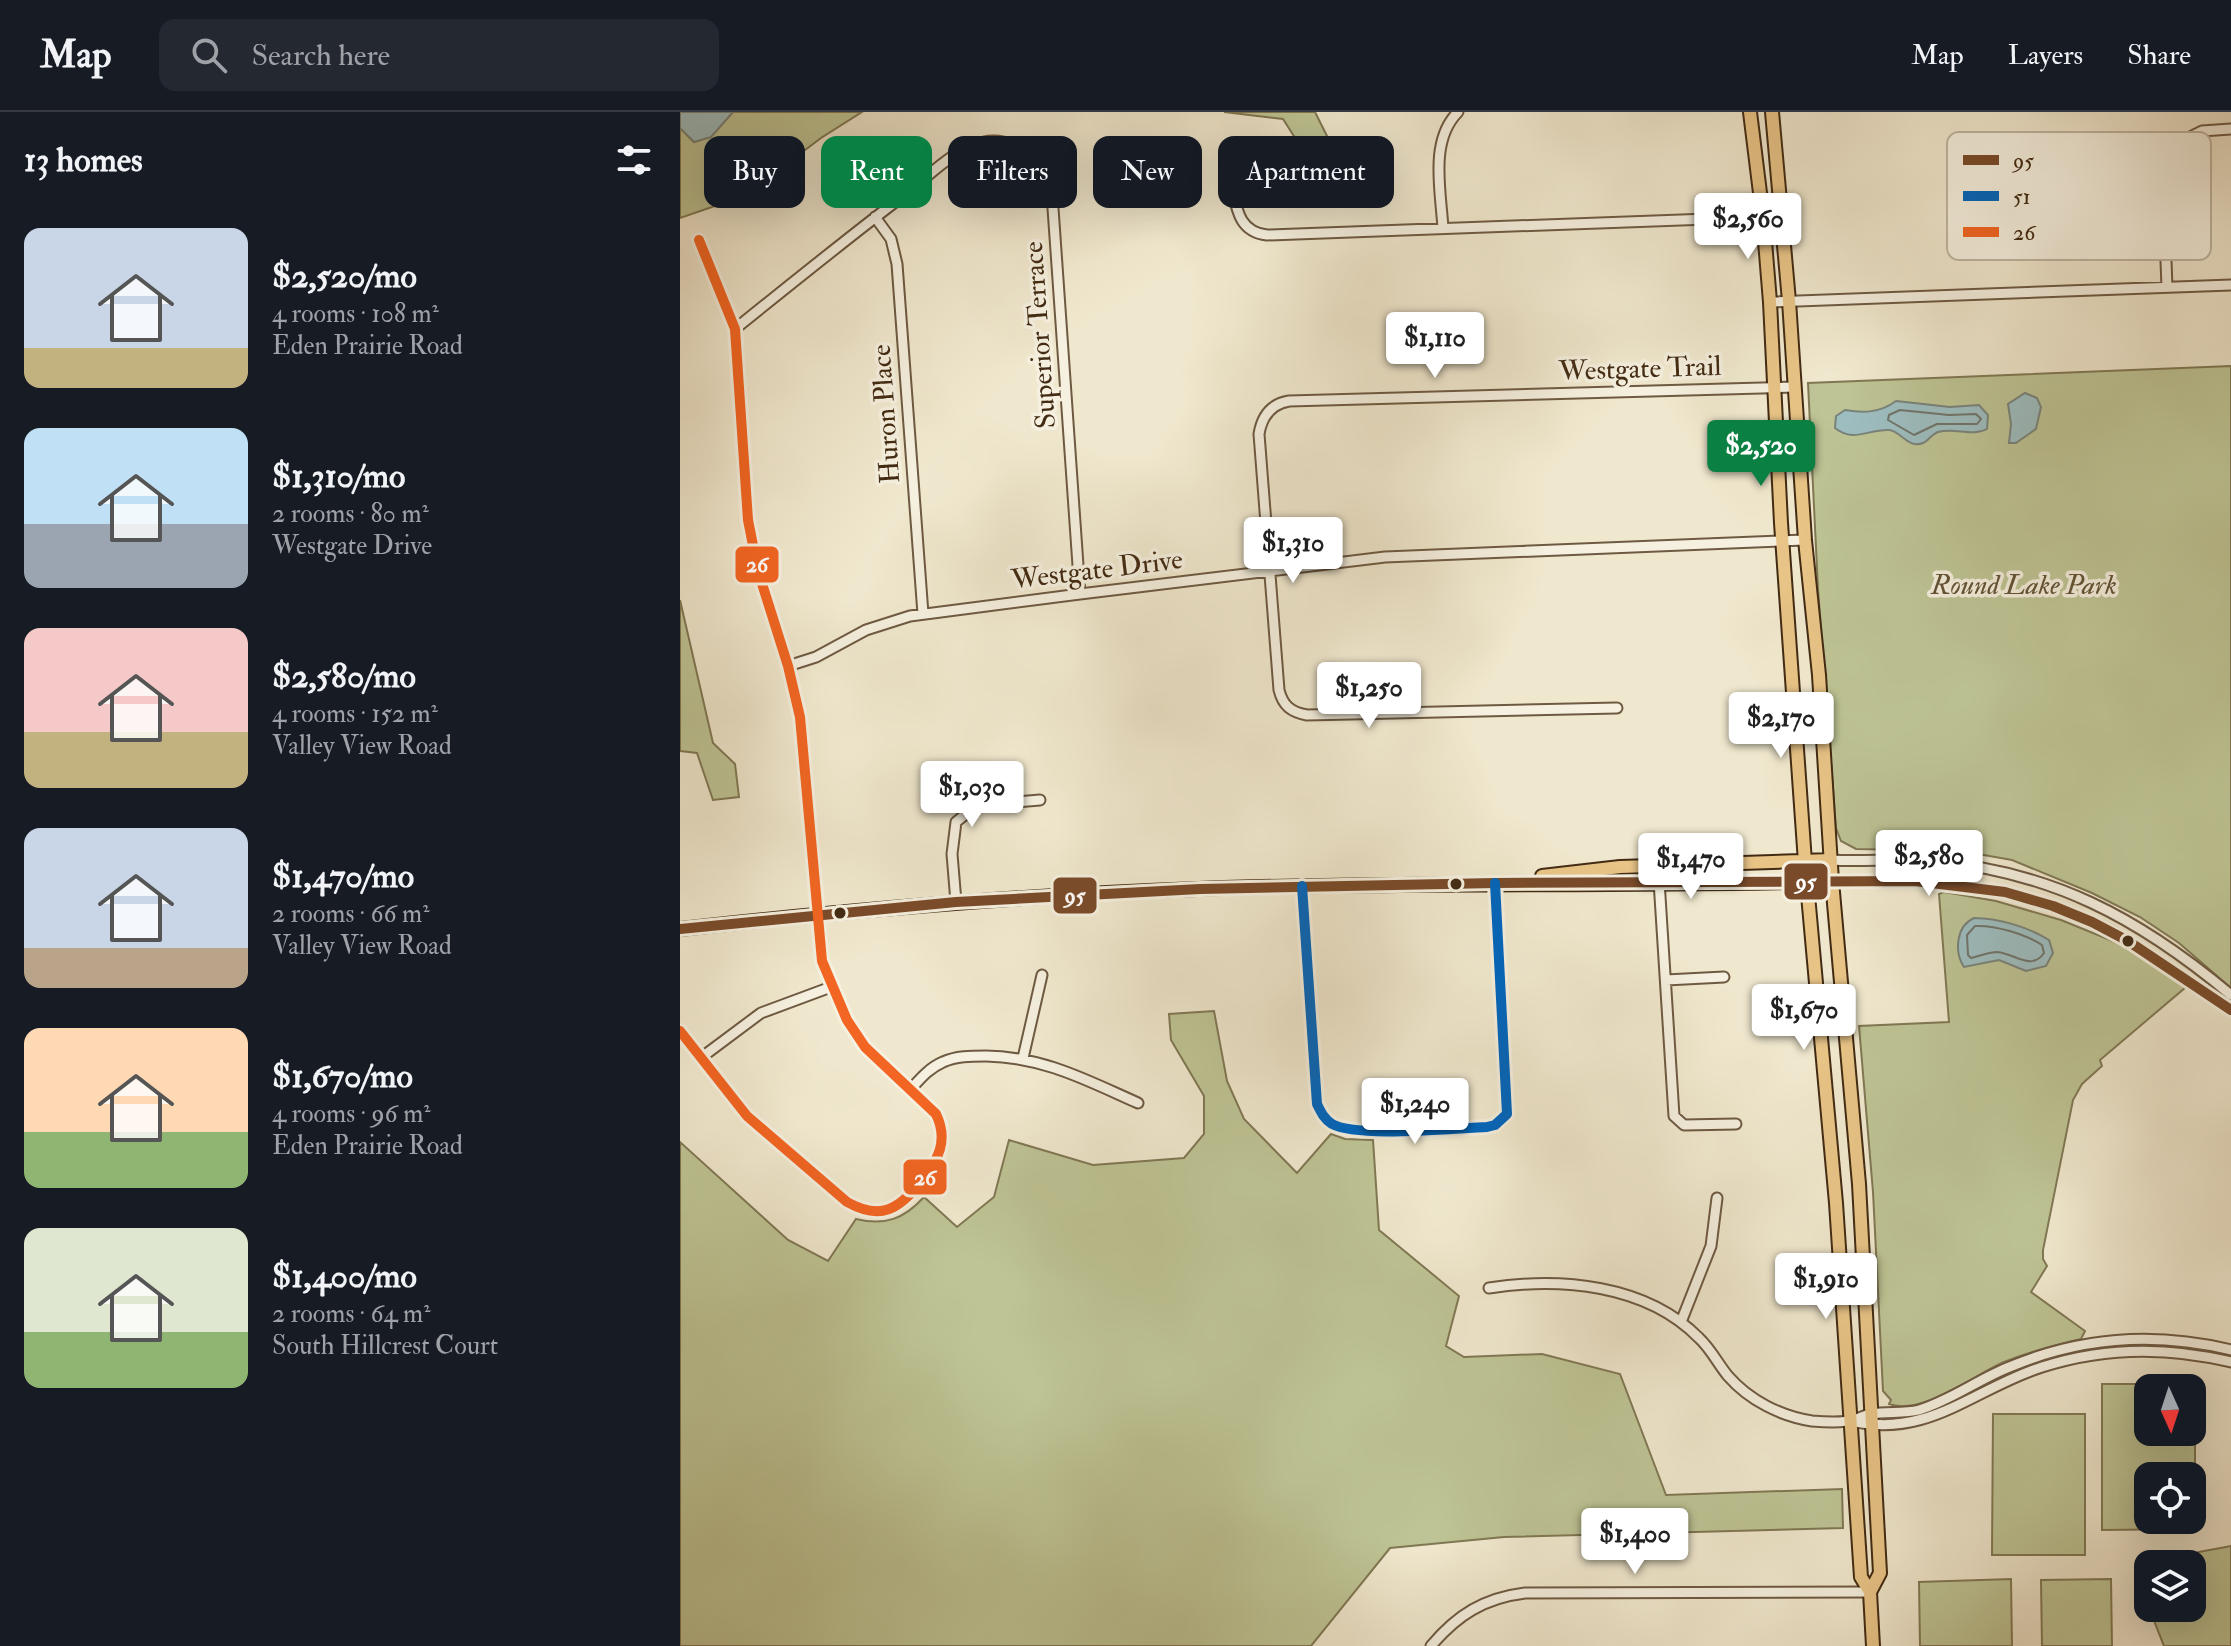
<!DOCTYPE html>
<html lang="en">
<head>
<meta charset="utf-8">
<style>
	body { margin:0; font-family:"IM FELL Double Pica",serif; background:#242831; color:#f1f3f6; height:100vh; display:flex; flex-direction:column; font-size:30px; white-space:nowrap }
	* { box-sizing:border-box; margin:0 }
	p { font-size:26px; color:#9ea1a6 }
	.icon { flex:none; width:44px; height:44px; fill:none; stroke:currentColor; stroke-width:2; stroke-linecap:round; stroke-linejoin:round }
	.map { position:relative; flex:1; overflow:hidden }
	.sheet { display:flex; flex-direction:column; background:#171b24; width:680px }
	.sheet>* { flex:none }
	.top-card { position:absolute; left:24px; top:24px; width:760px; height:72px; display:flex; gap:16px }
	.needle { width:52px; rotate:177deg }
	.buttons { position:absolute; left:1454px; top:1262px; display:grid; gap:16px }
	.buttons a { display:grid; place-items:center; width:72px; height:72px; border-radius:16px; background:#171b24; box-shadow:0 8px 32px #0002; font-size:40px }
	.price { position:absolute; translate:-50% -68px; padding:0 18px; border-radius:8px; background:#fff; color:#222; font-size:26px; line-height:52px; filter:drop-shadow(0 2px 4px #0008) }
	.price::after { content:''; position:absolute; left:50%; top:48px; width:24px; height:18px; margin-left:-12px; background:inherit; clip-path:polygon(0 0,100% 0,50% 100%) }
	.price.active { background:#0b8043; color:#fff }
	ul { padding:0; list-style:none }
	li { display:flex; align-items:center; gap:24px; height:200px; padding:0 24px }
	li span { display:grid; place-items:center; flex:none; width:224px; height:160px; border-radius:16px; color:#555 }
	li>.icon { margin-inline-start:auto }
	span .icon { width:96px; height:96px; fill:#fffc; stroke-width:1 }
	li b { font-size:34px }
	h2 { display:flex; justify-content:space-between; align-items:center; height:96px; padding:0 24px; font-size:34px }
	.pill { padding:0 28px; border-radius:16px; background:#171b24; box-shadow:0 8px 32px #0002; font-size:28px; line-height:72px }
	.pill.active { background:#0b8043; color:#fff }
	header { display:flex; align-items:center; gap:48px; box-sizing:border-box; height:112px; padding:0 40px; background:#171b24; border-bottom:2px solid #363941 }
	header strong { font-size:38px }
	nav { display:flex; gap:44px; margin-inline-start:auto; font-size:28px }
	.search { width:560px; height:72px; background:#242831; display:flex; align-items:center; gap:20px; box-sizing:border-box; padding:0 28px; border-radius:16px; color:#9ea1a6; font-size:30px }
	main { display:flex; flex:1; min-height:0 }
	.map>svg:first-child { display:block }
	.green { fill:#bec495; stroke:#807854; stroke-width:2; fill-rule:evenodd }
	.water { fill:#9dbec1; stroke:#79837b; stroke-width:2 }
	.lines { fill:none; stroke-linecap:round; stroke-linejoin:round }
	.shore { stroke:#70746a; stroke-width:2 }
	.minor-casing { stroke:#6e5a42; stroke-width:13 }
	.major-casing { stroke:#422b13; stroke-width:16 }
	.minor { stroke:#f5f0df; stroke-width:9 }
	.major { stroke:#e8c487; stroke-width:12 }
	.bus-1-casing { stroke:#f5f0df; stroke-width:16 }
	.bus-2-casing { stroke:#f5f0df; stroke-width:16 }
	.bus-3-casing { stroke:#f5f0df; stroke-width:16 }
	.bus-1 { stroke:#7a4b2a; stroke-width:10 }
	.bus-2 { stroke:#0065bd; stroke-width:10 }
	.bus-3 { stroke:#f26522; stroke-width:10 }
	.bus-dot { fill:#422b13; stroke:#f5f0df; stroke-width:3 }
	.labels { text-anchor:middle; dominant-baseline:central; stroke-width:7; stroke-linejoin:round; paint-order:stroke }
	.street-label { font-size:28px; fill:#422b13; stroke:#f5f0df }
	.park-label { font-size:28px; font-style:italic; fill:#615134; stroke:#f5f0df }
	.key { fill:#f5f0df; stroke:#bfb5a2; stroke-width:2 }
	.key-label { font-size:22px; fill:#422b13 }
	.line-badge { stroke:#f5f0df; stroke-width:3 }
	.badge-label { font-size:22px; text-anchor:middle; font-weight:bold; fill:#fff }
</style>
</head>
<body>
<header>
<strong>Map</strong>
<div class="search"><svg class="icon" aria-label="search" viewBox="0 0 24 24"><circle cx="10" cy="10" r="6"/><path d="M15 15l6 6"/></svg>Search here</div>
<nav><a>Map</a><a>Layers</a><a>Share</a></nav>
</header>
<main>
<section class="sheet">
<h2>13 homes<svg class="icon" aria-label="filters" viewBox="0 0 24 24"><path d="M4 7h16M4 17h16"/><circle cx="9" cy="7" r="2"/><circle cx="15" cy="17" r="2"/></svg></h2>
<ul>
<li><span style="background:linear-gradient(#c9d6e8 75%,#c2b280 0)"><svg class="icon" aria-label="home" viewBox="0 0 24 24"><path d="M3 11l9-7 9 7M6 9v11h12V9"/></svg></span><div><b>$2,520/mo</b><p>4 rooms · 108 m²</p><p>Eden Prairie Road</p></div></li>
<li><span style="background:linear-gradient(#bfe0f5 60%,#9aa5b1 0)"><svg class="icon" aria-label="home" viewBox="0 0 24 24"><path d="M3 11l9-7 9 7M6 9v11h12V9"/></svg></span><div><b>$1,310/mo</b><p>2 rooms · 80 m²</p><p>Westgate Drive</p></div></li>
<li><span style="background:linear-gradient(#f6c9c9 65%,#c2b280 0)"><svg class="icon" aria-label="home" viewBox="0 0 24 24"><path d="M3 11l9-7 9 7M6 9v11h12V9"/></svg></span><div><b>$2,580/mo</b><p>4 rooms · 152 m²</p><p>Valley View Road</p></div></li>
<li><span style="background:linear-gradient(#c9d6e8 75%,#b9a48a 0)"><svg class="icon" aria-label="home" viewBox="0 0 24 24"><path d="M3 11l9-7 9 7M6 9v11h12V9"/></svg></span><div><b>$1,470/mo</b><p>2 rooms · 66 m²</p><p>Valley View Road</p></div></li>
<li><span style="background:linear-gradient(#ffd9b3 65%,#8fb573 0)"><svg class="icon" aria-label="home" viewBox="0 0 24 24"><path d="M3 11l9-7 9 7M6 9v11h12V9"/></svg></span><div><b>$1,670/mo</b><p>4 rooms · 96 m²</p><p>Eden Prairie Road</p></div></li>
<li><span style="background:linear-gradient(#dfe7d0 65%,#8fb573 0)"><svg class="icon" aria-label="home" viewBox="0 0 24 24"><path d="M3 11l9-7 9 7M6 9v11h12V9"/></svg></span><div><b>$1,400/mo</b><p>2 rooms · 64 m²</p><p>South Hillcrest Court</p></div></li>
</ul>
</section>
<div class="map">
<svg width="1551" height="1534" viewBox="0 0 1551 1534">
	<rect width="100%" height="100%" fill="#f0e8ce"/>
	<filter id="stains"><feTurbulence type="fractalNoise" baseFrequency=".0025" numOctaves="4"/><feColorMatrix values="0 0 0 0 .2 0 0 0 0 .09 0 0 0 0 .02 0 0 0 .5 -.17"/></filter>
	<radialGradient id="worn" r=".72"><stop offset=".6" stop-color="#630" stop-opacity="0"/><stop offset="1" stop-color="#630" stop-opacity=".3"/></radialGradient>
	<!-- green -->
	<path class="green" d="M53 0H182L141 26 64 84 0 106V16L14 30 31 24Z
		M544 0H635L659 48 631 51 603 7Z
		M1551 254V876L1499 831 1460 805 1412 781 1332 748 1281 739 1176 737 1161 729 1156 716 1138 477 1128 271Z
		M0 488 33 631 55 652 59 685 33 688 17 641 0 639Z
		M1264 780 1316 789 1381 808 1440 832 1506 875 1420 948 1422 954 1402 972 1393 988 1363 1138V1147L1367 1154 1351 1180 1405 1219 1401 1227C1375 1233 1349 1240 1324 1250 1294 1263 1242 1304 1209 1292L1211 1288 1203 1279 1193 1080 1179 914 1269 910 1259 782Z
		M534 899 547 969 564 1007 617 1061 651 1022 665 1027 693 1028 699 1118 779 1184 766 1234 784 1245 862 1242 940 1262 986 1383 1162 1377 1163 1416 824 1425 710 1436 631 1534H0V1030L108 1128 148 1149 176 1107C205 1114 224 1107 244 1085L277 1115 314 1085 329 1028 413 1053 504 1046 524 1022V984L491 928 489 902Z
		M1422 1272H1515V1417L1422 1418ZM1468 1276H1512V1320H1468ZM1468 1364H1512V1408H1468Z
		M1313 1302H1405V1443H1312Z
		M1551 1434V1534H1484L1469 1496H1512V1452H1489L1519 1440Z
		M1331 1467 1332 1534H1240L1239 1470Z
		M1431 1467 1432 1534H1362L1361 1468Z"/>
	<!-- water -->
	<path class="water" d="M0 0H53L31 25 14 30 0 16Z
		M1345 281 1357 286 1361 295 1356 317 1336 331H1329L1331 312 1328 292Z
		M1216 289 1270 295 1299 293 1308 303 1307 317C1293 325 1274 315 1258 320 1252 322 1248 329 1243 331 1228 337 1221 319 1209 318 1188 317 1174 331 1155 316L1156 304 1165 298C1183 301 1200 301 1216 289Z
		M1294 806C1318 806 1348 815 1369 828L1373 841 1366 854 1346 859 1319 848 1284 855C1274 840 1276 814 1294 806Z"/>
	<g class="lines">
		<!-- shore -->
		<path class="shore" d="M1220 298 1269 303 1296 302 1301 307 1297 312H1257L1234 323 1208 308 1209 303Z
			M1295 814C1315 813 1345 822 1362 833L1364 841C1351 860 1333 840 1316 840 1307 841 1299 844 1291 846L1288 843 1287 823Z"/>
		<defs>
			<path id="minor" d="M552 76C557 99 560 120 587 123L1083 105
				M195 105 211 127 217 152 243 502
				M763 117C761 79 749 29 778 0
				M1487 175 1483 72 1490 45 1510 25 1522 19 1551 17
				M1090 190 1551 173
				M55 217C112 171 169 125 227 81 247 65 268 44 291 34 329 17 365 45 372 82L400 482
				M108 554 136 545 186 518 230 504 400 482 705 445 1125 428
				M937 596 627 603C611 600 603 594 599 578L579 322C582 304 591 292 609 289L1114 275
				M1151 748C1184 750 1217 746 1249 749 1370 758 1459 806 1551 883
				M978 753 994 1004 1004 1013 1056 1012
				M1152 769C1246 766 1343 772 1428 817 1471 841 1509 873 1551 898
				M622 774 637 992C641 1000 644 1007 652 1012 677 1026 774 1016 807 1015L815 1013 827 1002 815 771
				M276 790 272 742 276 710 297 693 360 688
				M986 868 1044 865
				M0 919 67 1004 167 1090C201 1109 219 1097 241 1070 258 1048 269 1029 256 1002L185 935 167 908 142 849 120 605 108 554 78 459 68 408 55 217 19 128
				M22 945 81 901 151 875
				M343 946 362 863
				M230 978C240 967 249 956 263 950 276 944 291 944 306 944 364 945 406 968 458 991
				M809 1176C880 1165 966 1172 1019 1226 1031 1237 1038 1252 1048 1264 1069 1288 1100 1304 1132 1309 1145 1310 1162 1311 1174 1308 1180 1306 1185 1303 1191 1302 1207 1299 1223 1302 1239 1298 1272 1288 1300 1266 1332 1254 1402 1225 1477 1220 1551 1238
				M1001 1210 1031 1134 1037 1086
				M1172 1309C1248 1327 1295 1276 1362 1255 1424 1235 1489 1235 1551 1250
				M751 1534C777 1503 804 1486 845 1481L1190 1480"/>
			<path id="major" d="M1070 0 1083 105 1090 190 1101 411 1125 750 1156 1091 1181 1465 1190 1480 1193 1534
				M1092 0 1109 189 1125 428 1139 563 1152 769 1179 1072 1200 1461 1190 1480
				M862 764 940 755 1151 748
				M0 817C172 798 345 783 518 777 729 769 941 775 1152 769"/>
		</defs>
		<!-- minor casing -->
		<use href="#minor" class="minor-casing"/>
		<!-- major casing -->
		<use href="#major" class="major-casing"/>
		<!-- minor -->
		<use href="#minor" class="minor"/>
		<!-- major -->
		<use href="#major" class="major"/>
		<defs>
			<path id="bus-1" d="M0 817 276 790 520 777 815 771 1235 769 1325 780 1373 794 1412 810 1448 829 1551 898"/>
			<path id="bus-2" d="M622 774 637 992C641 1000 644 1007 652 1012 677 1026 774 1016 807 1015L815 1013 827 1002 815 771"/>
			<path id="bus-3" d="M0 919 67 1004 167 1090C201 1109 219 1097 241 1070 258 1048 269 1029 256 1002L185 935 167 908 142 849 120 605 108 554 78 459 68 408 55 217 19 128"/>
		</defs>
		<!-- bus-1 casing -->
		<use href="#bus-1" class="bus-1-casing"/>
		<!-- bus-2 casing -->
		<use href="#bus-2" class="bus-2-casing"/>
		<!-- bus-3 casing -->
		<use href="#bus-3" class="bus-3-casing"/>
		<!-- bus-1 -->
		<use href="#bus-1" class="bus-1"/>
		<!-- bus-2 -->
		<use href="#bus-2" class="bus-2"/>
		<!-- bus-3 -->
		<use href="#bus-3" class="bus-3"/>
	</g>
	<!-- markers -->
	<g class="bus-dot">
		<circle cx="776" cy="772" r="7"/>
		<circle cx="160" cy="801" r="7"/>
		<circle cx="1448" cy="829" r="7"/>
	</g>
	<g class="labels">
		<!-- street labels -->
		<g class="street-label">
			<text transform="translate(360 223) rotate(-94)">Superior Terrace</text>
			<text transform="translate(960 257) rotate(-2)">Westgate Trail</text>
			<text transform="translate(206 302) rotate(-94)">Huron Place</text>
			<text transform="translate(417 458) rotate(-7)">Westgate Drive</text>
		</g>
		<!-- park labels -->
		<g class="park-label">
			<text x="1344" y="473">Round Lake Park</text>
		</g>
	</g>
	<!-- legend -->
	<rect x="1267" y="20" width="264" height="128" rx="12" class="key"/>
	<rect x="1283" y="43" width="36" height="10" fill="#7a4b2a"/>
	<rect x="1283" y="79" width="36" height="10" fill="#0065bd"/>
	<rect x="1283" y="115" width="36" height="10" fill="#f26522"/>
	<g class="key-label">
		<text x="1333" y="56">95</text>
		<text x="1333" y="92">51</text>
		<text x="1333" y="128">26</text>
	</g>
	<g class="line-badge">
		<rect x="54" y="433" width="46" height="39" rx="8" fill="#f26522"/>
		<rect x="1103" y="750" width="46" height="39" rx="8" fill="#7a4b2a"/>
		<rect x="372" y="764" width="46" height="39" rx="8" fill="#7a4b2a"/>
		<rect x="222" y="1046" width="46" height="38" rx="8" fill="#f26522"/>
	</g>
	<g class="badge-label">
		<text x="77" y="460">26</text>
		<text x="1126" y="777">95</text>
		<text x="395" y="791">95</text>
		<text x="245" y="1073">26</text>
	</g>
	<rect width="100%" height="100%" filter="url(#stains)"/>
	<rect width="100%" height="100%" fill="url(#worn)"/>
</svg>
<div class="buttons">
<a><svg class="needle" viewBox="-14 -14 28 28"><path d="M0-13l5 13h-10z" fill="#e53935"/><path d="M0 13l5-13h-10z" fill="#9ea1a6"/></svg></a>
<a><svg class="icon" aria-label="locate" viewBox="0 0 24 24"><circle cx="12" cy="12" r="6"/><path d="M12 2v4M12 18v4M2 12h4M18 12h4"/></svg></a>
<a><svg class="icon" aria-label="layers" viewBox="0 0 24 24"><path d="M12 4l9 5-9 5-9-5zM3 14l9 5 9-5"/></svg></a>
</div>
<b class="price" style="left:1068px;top:149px">$2,560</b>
<b class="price" style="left:755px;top:268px">$1,110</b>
<b class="price active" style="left:1081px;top:376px">$2,520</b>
<b class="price" style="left:613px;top:473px">$1,310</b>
<b class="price" style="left:689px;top:618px">$1,250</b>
<b class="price" style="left:1101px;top:648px">$2,170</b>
<b class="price" style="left:292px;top:717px">$1,030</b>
<b class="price" style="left:1249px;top:786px">$2,580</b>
<b class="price" style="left:1011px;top:789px">$1,470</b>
<b class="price" style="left:1124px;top:940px">$1,670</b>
<b class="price" style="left:735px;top:1034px">$1,240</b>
<b class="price" style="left:1146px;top:1209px">$1,910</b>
<b class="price" style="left:955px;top:1464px">$1,400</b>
<div class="top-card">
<a class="pill">Buy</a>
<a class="pill active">Rent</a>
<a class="pill">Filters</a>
<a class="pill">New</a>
<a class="pill">Apartment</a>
</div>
</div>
</main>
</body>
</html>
